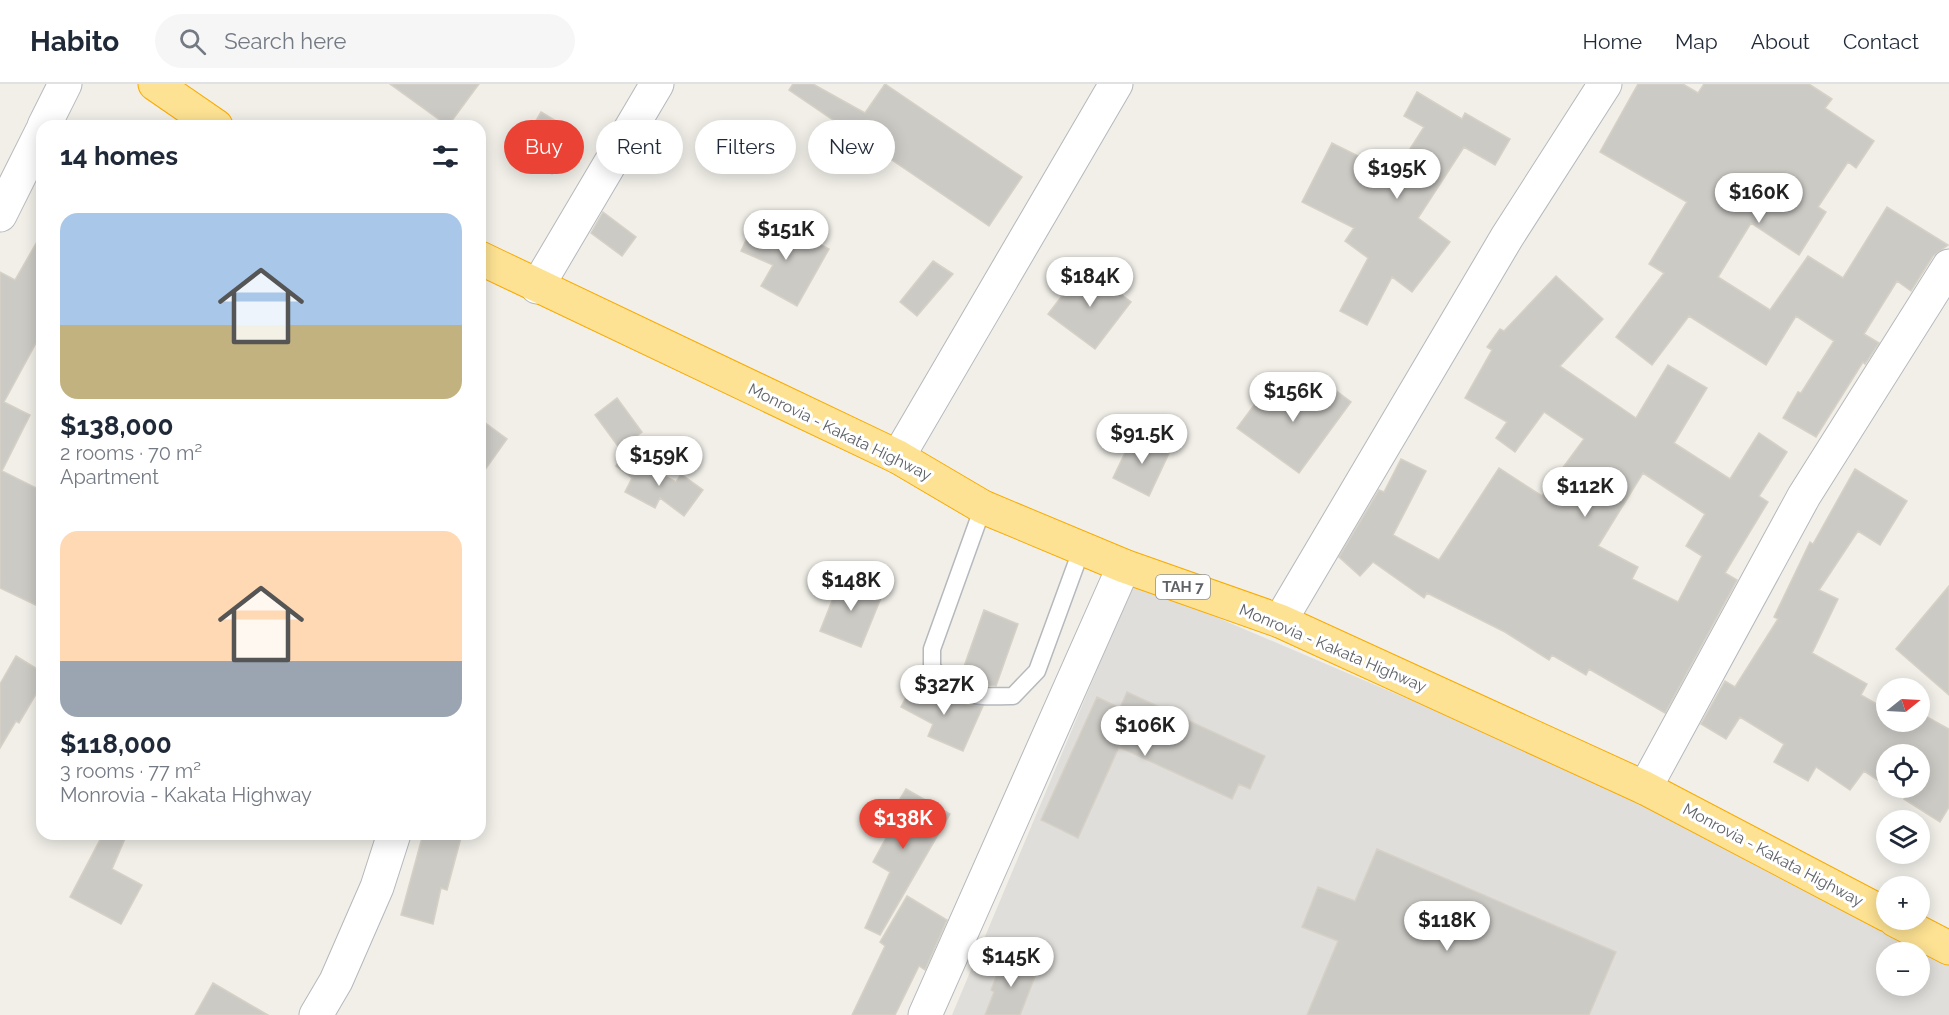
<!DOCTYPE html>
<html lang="en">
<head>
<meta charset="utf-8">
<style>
	body { margin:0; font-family:Raleway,sans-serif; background:#f6f6f7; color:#1f2937; height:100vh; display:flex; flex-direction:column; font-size:22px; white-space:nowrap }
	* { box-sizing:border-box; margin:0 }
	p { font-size:20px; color:#747a83 }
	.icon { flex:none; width:33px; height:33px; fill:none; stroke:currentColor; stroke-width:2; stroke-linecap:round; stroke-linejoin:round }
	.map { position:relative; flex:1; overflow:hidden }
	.side { position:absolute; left:36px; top:36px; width:450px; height:720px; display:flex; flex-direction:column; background:#fff; border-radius:18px; box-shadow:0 3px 15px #0003 }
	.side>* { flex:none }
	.banner { position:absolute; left:504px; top:36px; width:570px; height:54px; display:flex; gap:12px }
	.needle { width:39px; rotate:72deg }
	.controls { position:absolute; left:1876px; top:594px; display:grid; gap:12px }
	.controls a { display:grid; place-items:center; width:54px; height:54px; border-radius:50%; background:#fff; box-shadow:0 3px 15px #0003; font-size:30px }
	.price { position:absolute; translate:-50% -51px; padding:0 14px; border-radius:21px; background:#fff; color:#222; font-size:20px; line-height:39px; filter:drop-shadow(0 2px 3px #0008) }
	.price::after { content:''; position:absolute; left:50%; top:36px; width:18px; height:14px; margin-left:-9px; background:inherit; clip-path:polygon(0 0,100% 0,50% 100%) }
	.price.selected { background:#ea4335; color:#fff }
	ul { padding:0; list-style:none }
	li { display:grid; align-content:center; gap:12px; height:318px; padding:0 24px }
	li span { display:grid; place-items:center; height:186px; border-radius:18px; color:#555 }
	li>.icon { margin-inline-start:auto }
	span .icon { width:108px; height:108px; fill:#fffc; stroke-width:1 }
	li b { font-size:26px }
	h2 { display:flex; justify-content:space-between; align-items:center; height:72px; padding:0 24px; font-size:26px }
	.chip { padding:0 21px; border-radius:27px; background:#fff; box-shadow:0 3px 15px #0003; font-size:21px; line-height:54px }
	.chip.selected { background:#ea4335; color:#fff }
	header { display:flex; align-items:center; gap:36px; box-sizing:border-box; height:84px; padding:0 30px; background:#fff; border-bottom:2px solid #e0e1e3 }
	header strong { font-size:28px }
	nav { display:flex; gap:33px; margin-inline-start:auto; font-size:21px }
	.search { width:420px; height:54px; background:#f6f6f7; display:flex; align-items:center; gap:15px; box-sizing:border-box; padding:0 21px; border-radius:33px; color:#747a83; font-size:22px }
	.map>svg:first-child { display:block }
	.industrial { fill:#e0deda; fill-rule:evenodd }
	.building { fill:#cccac5; stroke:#d6d1c6; stroke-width:1.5; fill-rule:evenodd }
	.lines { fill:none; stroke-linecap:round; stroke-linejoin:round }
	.lane-casing { stroke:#b5b8bc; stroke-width:19 }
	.street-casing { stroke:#b5b8bc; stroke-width:35 }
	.highway-casing { stroke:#f9ab00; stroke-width:35 }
	.lane { stroke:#fff; stroke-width:16 }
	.street { stroke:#fff; stroke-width:33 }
	.highway { stroke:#fde293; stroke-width:33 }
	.labels { text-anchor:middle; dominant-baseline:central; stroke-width:6; stroke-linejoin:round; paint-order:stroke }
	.shield { fill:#fff; stroke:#8f9295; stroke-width:1.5 }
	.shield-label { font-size:15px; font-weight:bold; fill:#5f6368 }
	.street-label { font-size:16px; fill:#5f6368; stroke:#fff }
</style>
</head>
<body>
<header>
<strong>Habito</strong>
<div class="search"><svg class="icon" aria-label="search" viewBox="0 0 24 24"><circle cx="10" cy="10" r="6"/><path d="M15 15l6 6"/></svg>Search here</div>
<nav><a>Home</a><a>Map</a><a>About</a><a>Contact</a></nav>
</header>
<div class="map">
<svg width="1949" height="931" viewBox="0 0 1949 931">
	<rect width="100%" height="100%" fill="#f1efe8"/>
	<!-- industrial -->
	<path class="industrial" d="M1134 498 1949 846V931H952ZM1887 868H1920V902H1887Z"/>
	<!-- building -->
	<path class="building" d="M390 0H479L448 42Z
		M793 0H813L865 29 885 0 1022 93 989 142 789 6Z
		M1638 0H1683L1698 9 1704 0H1809L1832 15 1825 24 1874 57 1856 84 1848 78 1818 123 1826 128 1799 171 1751 139 1718 193 1770 226 1808 172 1843 194 1887 123 1948 161 1933 172 1911 207 1897 197 1864 250 1879 259 1865 280 1863 278 1816 353 1783 334 1798 308 1801 309 1834 257 1796 232 1766 281 1689 232 1652 281 1616 253 1664 189 1649 180 1687 118 1600 68Z
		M1417 8 1462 35 1465 29 1510 55 1495 81 1464 63 1418 134 1450 158 1412 208 1392 193 1367 241 1340 227 1368 174 1345 157 1354 144 1302 118 1332 59 1394 90 1424 43 1404 32Z
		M541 28 576 49 552 90 517 69Z
		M603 128 636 153 622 172 591 149Z
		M753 141 786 156 792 145 829 165 797 222 761 202 773 181 741 167Z
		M42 149V248L4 318 30 331 2 387 42 407V524L0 504V188L15 196Z
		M933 177 953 190 917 232 900 218Z
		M1085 182 1131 218 1095 265 1048 230Z
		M1556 192 1603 235 1560 282 1636 334 1668 281 1707 304 1674 359 1730 395 1759 349 1787 368 1759 412 1768 418 1725 489 1737 496 1665 629 1589 585 1586 591 1552 571 1549 576 1505 548 1427 509 1424 514 1373 478 1360 492 1339 473 1379 406 1384 408 1401 375 1426 387 1393 451 1439 476 1499 384 1542 412 1584 355 1544 328 1515 368 1496 354 1507 338 1465 314 1492 266 1487 263 1500 245 1504 247ZM1643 389 1705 430 1686 462 1702 472 1678 518 1632 495 1638 483 1598 462Z
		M1272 297 1309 324 1327 300 1351 318 1299 389 1237 344Z
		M617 314 642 348 620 365 595 331Z
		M480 335 507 355 480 393Z
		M1134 350 1170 367 1149 412 1113 394Z
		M623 370 676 398 681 390 703 406 684 432 660 414 655 424 625 408 632 394 616 382Z
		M1855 385 1907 417 1880 461 1858 447 1819 506 1838 515 1812 569 1867 600 1861 611 1887 626V638H1908L1912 640 1913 638H1920V629L1949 645V723L1940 738 1904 715 1905 714 1890 704H1920V670H1887V702L1864 687 1850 706 1816 683 1808 697 1774 678 1784 660 1740 633 1726 655 1701 640 1725 597 1735 603 1778 535 1774 533 1810 458 1813 460Z
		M842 492 883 509 861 563 820 547Z
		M1949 502V611L1896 565Z
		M984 526 1018 540 996 602 972 600 960 594Z
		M16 572 42 588V600L19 639 16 637 0 664V600Z
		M913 600 951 618 953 614 966 620 983 622 963 667 928 652 933 640 901 623Z
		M1127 608 1265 672 1250 705 1239 700 1232 715 1119 663 1078 754 1041 736 1097 613 1120 624Z
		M906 705 950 730 880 851 865 844 890 788 873 778 886 754 872 745 887 719 895 723Z
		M103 750H127L112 785 142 801 121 840 70 813Z
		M423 750H462L447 806 441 804 433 840 401 831Z
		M1377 765 1616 868 1589 931H1307L1338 857 1302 843 1318 803 1355 817Z
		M907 812 947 836 925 886 919 882 895 931H852L885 862 880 858Z
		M1004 872 1038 885 1020 931H985L994 908 991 906Z
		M213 899 268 931H195Z"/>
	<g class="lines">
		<defs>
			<path id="lane" d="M983 423 932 565V584C963 614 972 613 1013 612L1037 587 1082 464"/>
			<path id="street" d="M44 42 65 0
				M0 131 42 47
				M537 203 657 0
				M898 373 1116 0
				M1280 537 1507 153 1605 0
				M1645 704 1804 412 1949 182
				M316 931 336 897 377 803 394 750
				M925 931 1124 482"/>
			<path id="highway" d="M155 0 216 42
				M480 174 898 373 983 423 1124 482 1280 537 1645 704 1887 831
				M1895 836 1949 864"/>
		</defs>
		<!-- lane casing -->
		<use href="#lane" class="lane-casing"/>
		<!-- street casing -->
		<use href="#street" class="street-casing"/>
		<!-- highway casing -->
		<use href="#highway" class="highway-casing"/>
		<!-- lane -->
		<use href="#lane" class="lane"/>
		<!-- street -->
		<use href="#street" class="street"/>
		<!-- highway -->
		<use href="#highway" class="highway"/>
	</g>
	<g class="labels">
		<!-- shield labels -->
		<rect class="shield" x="1156" y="491" width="54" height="24" rx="4.5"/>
		<g class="shield-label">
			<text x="1183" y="503">TAH 7</text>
		</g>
		<!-- street labels -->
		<g class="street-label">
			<text transform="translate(840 348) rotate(26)">Monrovia - Kakata Highway</text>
			<text transform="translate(1333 564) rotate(23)">Monrovia - Kakata Highway</text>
			<text transform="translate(1773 771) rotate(28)">Monrovia - Kakata Highway</text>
		</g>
	</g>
</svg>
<div class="controls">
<a><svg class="needle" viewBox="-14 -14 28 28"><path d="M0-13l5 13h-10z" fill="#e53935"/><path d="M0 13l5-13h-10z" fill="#747a83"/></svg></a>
<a><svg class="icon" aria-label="locate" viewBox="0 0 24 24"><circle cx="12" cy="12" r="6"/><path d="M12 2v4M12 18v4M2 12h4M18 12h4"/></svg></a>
<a><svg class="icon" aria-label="layers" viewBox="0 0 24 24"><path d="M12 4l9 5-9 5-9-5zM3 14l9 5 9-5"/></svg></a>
<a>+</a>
<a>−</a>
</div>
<b class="price" style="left:1397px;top:116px">$195K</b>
<b class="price" style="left:1759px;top:140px">$160K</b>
<b class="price" style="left:786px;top:177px">$151K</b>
<b class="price" style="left:1090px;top:224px">$184K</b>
<b class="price" style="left:1293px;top:339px">$156K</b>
<b class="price" style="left:1142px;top:381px">$91.5K</b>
<b class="price" style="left:659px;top:403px">$159K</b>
<b class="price" style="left:1585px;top:434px">$112K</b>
<b class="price" style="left:851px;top:528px">$148K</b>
<b class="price" style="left:944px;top:632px">$327K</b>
<b class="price" style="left:1145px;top:673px">$106K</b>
<b class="price selected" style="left:903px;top:766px">$138K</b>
<b class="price" style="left:1447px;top:868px">$118K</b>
<b class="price" style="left:1011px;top:904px">$145K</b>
<div class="banner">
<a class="chip selected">Buy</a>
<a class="chip">Rent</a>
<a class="chip">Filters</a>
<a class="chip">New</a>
</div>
<section class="side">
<h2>14 homes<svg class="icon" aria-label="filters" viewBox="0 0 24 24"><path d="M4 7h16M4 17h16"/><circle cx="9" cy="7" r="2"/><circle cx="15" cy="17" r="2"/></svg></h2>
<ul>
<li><span style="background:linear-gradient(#a9c7e8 60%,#c2b280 0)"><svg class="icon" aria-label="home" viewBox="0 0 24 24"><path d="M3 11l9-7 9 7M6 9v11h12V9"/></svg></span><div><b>$138,000</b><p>2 rooms · 70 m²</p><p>Apartment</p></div></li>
<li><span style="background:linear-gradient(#ffd9b3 70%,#9aa5b1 0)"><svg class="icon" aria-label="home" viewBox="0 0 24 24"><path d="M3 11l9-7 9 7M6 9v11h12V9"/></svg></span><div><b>$118,000</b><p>3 rooms · 77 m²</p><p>Monrovia - Kakata Highway</p></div></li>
</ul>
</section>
</div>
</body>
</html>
